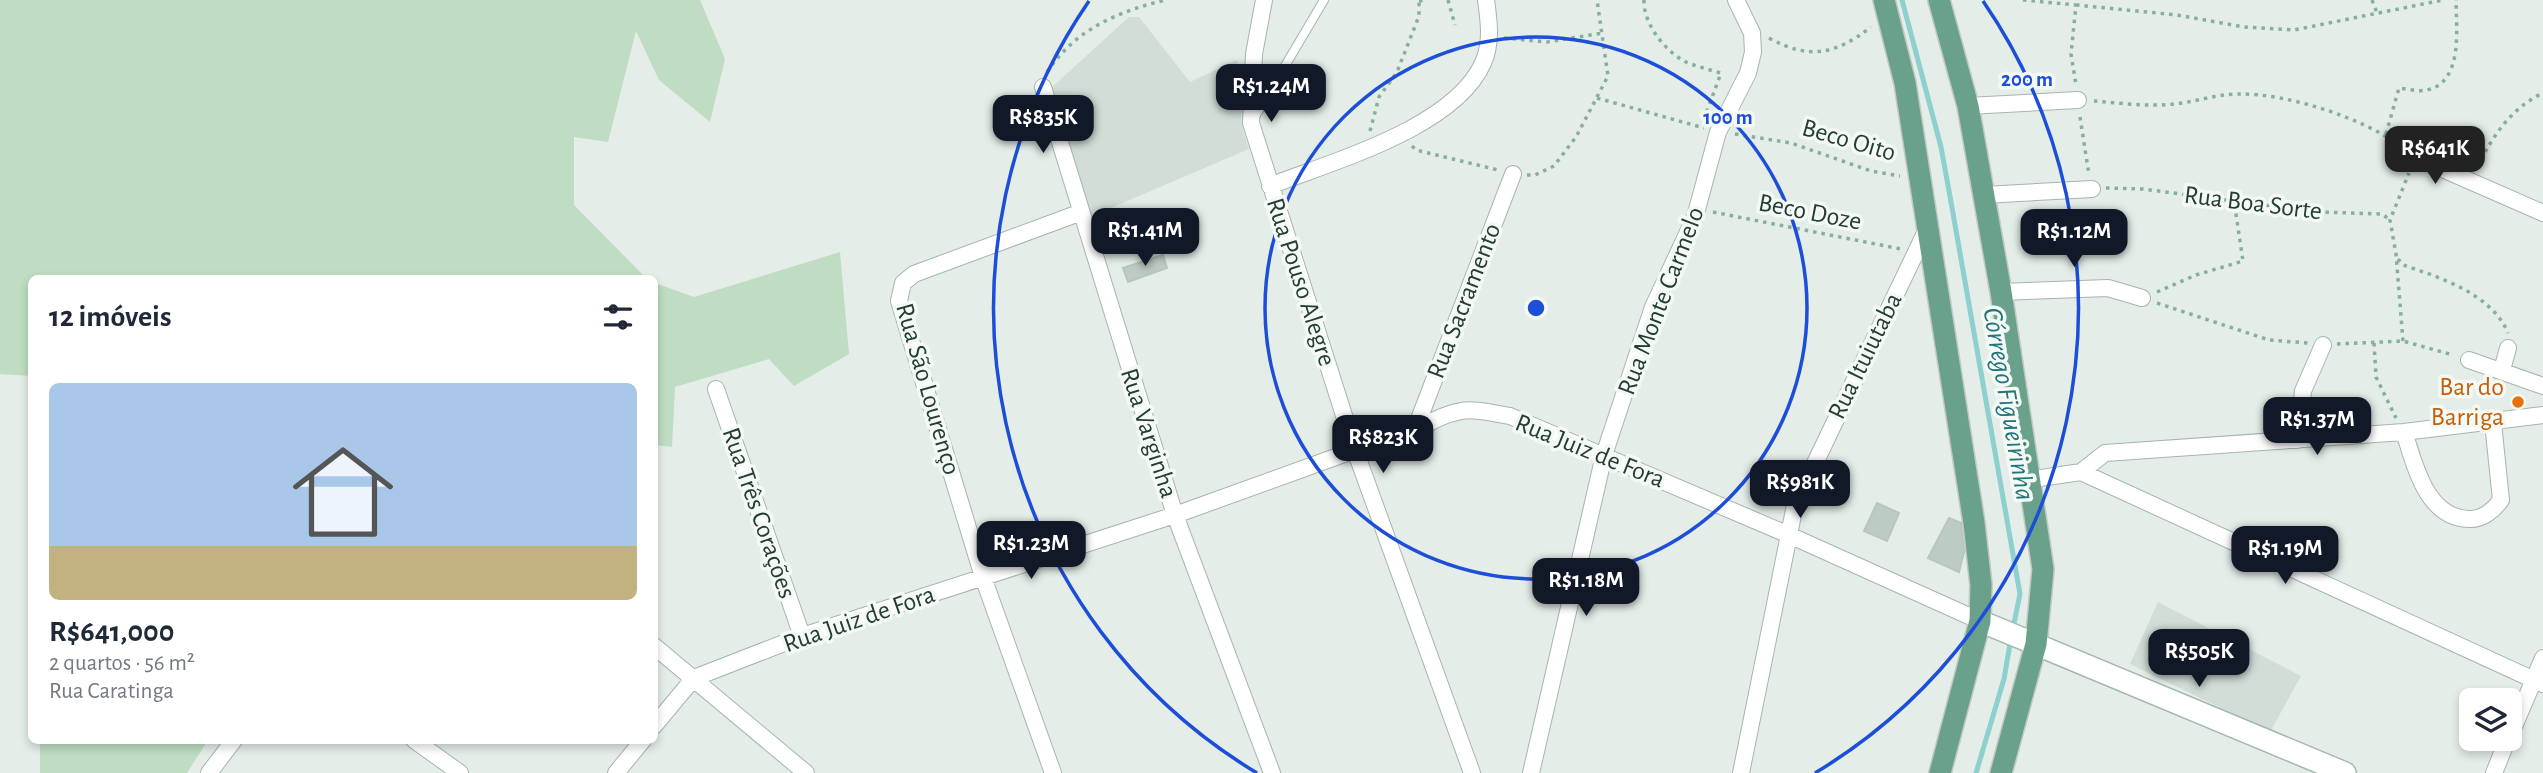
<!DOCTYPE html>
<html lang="pt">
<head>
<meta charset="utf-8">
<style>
	body { margin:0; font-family:"Alegreya Sans",sans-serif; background:#f2f2f3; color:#1f2937; height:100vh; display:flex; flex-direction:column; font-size:26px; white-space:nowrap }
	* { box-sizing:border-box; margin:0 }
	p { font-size:23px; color:#747a83 }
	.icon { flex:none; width:38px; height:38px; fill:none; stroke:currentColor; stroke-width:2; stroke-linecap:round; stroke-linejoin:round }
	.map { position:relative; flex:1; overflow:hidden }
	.drawer { position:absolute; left:28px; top:275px; width:630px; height:469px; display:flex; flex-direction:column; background:#fff; border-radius:10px; box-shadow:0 4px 10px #0003 }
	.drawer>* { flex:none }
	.controls { position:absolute; left:2459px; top:688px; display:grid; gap:14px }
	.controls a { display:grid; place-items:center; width:63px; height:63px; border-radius:10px; background:#fff; box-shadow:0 4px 10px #0003; font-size:35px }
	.price { position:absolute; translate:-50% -60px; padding:0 16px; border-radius:14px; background:#111827; color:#fff; font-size:23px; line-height:46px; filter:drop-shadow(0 2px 4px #0008) }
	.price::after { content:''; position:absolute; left:50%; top:42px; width:21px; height:16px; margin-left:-10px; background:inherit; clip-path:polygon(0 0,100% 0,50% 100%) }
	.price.active { background:#222; color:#fff }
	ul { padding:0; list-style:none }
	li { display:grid; align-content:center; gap:14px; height:371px; padding:0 21px }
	li span { display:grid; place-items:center; height:217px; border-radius:10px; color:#555 }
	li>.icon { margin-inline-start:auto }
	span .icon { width:126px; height:126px; fill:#fffc; stroke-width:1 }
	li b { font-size:30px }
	h2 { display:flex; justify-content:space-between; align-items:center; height:84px; padding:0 21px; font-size:30px }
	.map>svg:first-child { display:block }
	.built { fill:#d2ddd7 }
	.green { fill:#beddc2 }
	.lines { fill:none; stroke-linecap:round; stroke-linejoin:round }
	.stream { stroke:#8ecfd0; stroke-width:5 }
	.building { fill:#bccbc3; stroke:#b7c7be; stroke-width:2 }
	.lane-casing { stroke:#a7b5ae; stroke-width:10 }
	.street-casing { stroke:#a7b5ae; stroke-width:18 }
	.secondary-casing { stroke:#a3b8ae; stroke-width:24 }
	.primary-casing { stroke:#c2c9c6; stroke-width:24 }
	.path { stroke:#86af9d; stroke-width:3.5; stroke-dasharray:3.5 5; stroke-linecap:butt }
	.lane { stroke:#fff; stroke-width:8 }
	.street { stroke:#fff; stroke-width:16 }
	.secondary { stroke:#fff; stroke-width:21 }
	.primary { stroke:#6aa18b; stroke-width:21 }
	.ring { fill:none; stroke:#1d4ed8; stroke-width:3.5 }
	.food-dot { fill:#e8710a; stroke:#f5f9f6; stroke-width:2.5 }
	.labels { text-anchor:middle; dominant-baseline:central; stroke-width:7; stroke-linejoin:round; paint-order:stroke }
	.street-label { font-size:26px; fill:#243e33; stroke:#f5f9f6 }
	.food-label { font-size:26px; fill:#c56008; stroke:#f5f9f6; text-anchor:end }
	.water-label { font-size:28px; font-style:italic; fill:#207678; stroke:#f5f9f6 }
	.centre { fill:#1d4ed8; stroke:#f5f9f6; stroke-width:3.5 }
	.ring-label { font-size:21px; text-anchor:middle; font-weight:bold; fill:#1d4ed8; stroke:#f5f9f6; stroke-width:7; stroke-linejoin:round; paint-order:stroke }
</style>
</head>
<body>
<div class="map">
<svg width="2543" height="773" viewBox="0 0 2543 773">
	<rect width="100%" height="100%" fill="#e4ede8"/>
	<!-- built -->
	<path class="built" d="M1129 17H1139L1190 82 1237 60 1242 127 1249 149 1092 216 1051 88Z
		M2158 602 2301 676 2270 732 2130 664Z"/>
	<!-- green -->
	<path class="green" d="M0 0H700L725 59 710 122 659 80 636 31 608 142 574 137V205L646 278H32L31 376 0 374Z
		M840 252 849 354 794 386 769 359 675 387 672 447 655 445V283L694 297Z
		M40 740H208L187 773H40Z"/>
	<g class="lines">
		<!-- stream -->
		<path class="stream" d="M1902 0 1941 147 1951 202 2020 594 2013 628
			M1976 773 2004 679 2011 638"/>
	</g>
	<!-- building -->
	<path class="building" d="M1163 255 1167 268 1128 282 1123 268Z
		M1877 503 1899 513 1887 541 1864 531Z
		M1949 518 1961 523 1964 552 1959 572 1928 558Z"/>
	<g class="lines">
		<defs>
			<path id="lane" d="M1256 115 1324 0"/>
			<path id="street" d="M1264 0 1254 54 1251 123 1355 450 1472 773
				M1043 87 1175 515 1272 773
				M1968 106 2078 100
				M2415 157 2543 213
				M1270 186C1333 161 1454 128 1483 63 1492 43 1489 21 1486 0
				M1983 195 2092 189
				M2001 292 2108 288 2142 298
				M2469 360 2543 386
				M2502 370 2508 348
				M716 389 802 636
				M1416 427 1513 174
				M2404 432C2415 465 2426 518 2469 519 2482 520 2494 510 2501 500L2493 423
				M2298 440 2303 391 2323 345
				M2081 472 2105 453 2404 432 2543 415
				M2027 480 2081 472 2543 684
				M654 646 806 773
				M654 726 694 678 802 636 1175 515 1355 450C1399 453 1419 419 1461 411 1475 408 1495 414 1510 416L1789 535 1980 621
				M2510 736 2543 658
				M414 740 460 773
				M209 773 234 740
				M616 773 643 740
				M1053 773 983 577 899 301 903 283 914 274 1079 213
				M1531 773 1604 455 1653 307 1695 217 1718 132 1748 73 1753 52 1752 33 1736 0
				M1741 773 1795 505 1928 227
				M2494 773 2508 738"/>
			<path id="secondary" d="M1980 621 2345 773"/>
			<path id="primary" d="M1884 0 1905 83 1974 523 1981 585 1980 621 1940 773
				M1939 0 1968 106 2001 292 2043 569 2036 644 2001 773"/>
		</defs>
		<!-- lane casing -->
		<use href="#lane" class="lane-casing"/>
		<!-- street casing -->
		<use href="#street" class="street-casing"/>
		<!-- secondary casing -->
		<use href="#secondary" class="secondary-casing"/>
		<!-- primary casing -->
		<use href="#primary" class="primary-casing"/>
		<!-- path -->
		<path class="path" d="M1448 0 1455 25
			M1644 0C1643 24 1666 53 1688 63 1699 67 1710 70 1721 73L1704 119
			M2023 0 2076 5 2071 54 2076 85
			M2372 0 2377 13
			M1419 1 1426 0
			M2076 5 2177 15 2244 27 2294 30 2443 0
			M1504 38 1547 42 1603 33
			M1769 38C1809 60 1835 55 1871 27
			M1047 72C1076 29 1117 12 1165 0
			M1597 98 1704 128
			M2094 101C2120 103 2148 107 2174 104 2196 102 2216 94 2238 94 2286 93 2365 118 2403 148
			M2080 117 2089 175
			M1370 131 1379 97 1397 72 1419 16V0
			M1735 134 1791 143 1871 171 1900 176
			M2386 134 2399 88C2407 89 2419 92 2427 90 2464 82 2456 27 2456 0
			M1412 146 1416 150 1498 170
			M2477 167C2493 136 2511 108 2543 93
			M1527 175H1535L1554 166 1576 137 1608 76 1597 0
			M2106 188 2143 189 2318 212 2382 214 2390 220
			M1713 212 1901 249
			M2398 259 2403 265C2439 277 2492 294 2508 333
			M2157 292 2196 275 2243 261 2234 201
			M2157 303 2269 340 2308 343
			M2403 341 2396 254 2390 220 2409 173
			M2374 343 2376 377 2396 418
			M2337 344 2403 341 2453 355"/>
		<!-- lane -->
		<use href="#lane" class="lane"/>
		<!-- street -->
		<use href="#street" class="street"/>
		<!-- secondary -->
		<use href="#secondary" class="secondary"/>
		<!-- primary -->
		<use href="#primary" class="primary"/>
	</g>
	<!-- distance rings -->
	<g class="ring">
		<circle cx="1536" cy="308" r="271"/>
		<path d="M1257 773A542 542 0 0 1 1089 1M1983 1A542 542 0 0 1 1815 773"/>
	</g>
	<!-- markers -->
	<circle class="food-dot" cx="2518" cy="402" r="7"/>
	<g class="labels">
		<!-- street labels -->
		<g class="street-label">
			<text transform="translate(1849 140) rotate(16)">Beco Oito</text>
			<text transform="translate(2253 203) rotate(7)">Rua Boa Sorte</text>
			<text transform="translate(1810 212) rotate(11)">Beco Doze</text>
			<text transform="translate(1301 282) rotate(72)">Rua Pouso Alegre</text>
			<text transform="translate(1464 301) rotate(-69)">Rua Sacramento</text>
			<text transform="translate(1661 301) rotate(-69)">Rua Monte Carmelo</text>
			<text transform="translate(1865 356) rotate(-64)">Rua Ituiutaba</text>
			<text transform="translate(928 389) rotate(74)">Rua São Lourenço</text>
			<text transform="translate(1149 433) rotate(72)">Rua Varginha</text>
			<text transform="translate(1590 451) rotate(22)">Rua Juiz de Fora</text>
			<text transform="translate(759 513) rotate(71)">Rua Três Corações</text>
			<text transform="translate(859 619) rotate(-19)">Rua Juiz de Fora</text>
		</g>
		<!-- food labels -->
		<g class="food-label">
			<text x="2504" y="387">Bar do<tspan x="2504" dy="30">Barriga</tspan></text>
		</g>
		<!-- water labels -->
		<g class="water-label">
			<text transform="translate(2008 404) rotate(80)">Córrego Figueirinha</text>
		</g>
	</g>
	<circle cx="1536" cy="308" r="10" class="centre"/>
	<g class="ring-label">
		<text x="2027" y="86">200 m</text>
		<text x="1728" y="124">100 m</text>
	</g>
</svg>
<div class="controls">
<a><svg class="icon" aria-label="layers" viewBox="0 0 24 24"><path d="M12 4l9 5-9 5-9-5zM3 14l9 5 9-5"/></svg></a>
</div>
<b class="price" style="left:1271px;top:124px">R$1.24M</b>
<b class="price" style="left:1043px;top:155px">R$835K</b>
<b class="price active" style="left:2435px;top:186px">R$641K</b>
<b class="price" style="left:1145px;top:268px">R$1.41M</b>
<b class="price" style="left:2074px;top:269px">R$1.12M</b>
<b class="price" style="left:2317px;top:457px">R$1.37M</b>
<b class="price" style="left:1383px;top:475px">R$823K</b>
<b class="price" style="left:1800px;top:520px">R$981K</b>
<b class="price" style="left:1031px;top:581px">R$1.23M</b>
<b class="price" style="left:2285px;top:586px">R$1.19M</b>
<b class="price" style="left:1586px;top:618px">R$1.18M</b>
<b class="price" style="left:2199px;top:689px">R$505K</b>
<section class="drawer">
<h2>12 imóveis<svg class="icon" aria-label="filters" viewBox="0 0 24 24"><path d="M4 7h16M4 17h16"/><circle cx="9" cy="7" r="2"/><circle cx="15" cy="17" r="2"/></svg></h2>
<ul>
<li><span style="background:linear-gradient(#a9c7e8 75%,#c2b280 0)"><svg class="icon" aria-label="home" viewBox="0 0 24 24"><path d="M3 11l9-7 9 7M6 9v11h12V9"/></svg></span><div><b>R$641,000</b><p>2 quartos · 56 m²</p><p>Rua Caratinga</p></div></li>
</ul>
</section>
</div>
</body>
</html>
